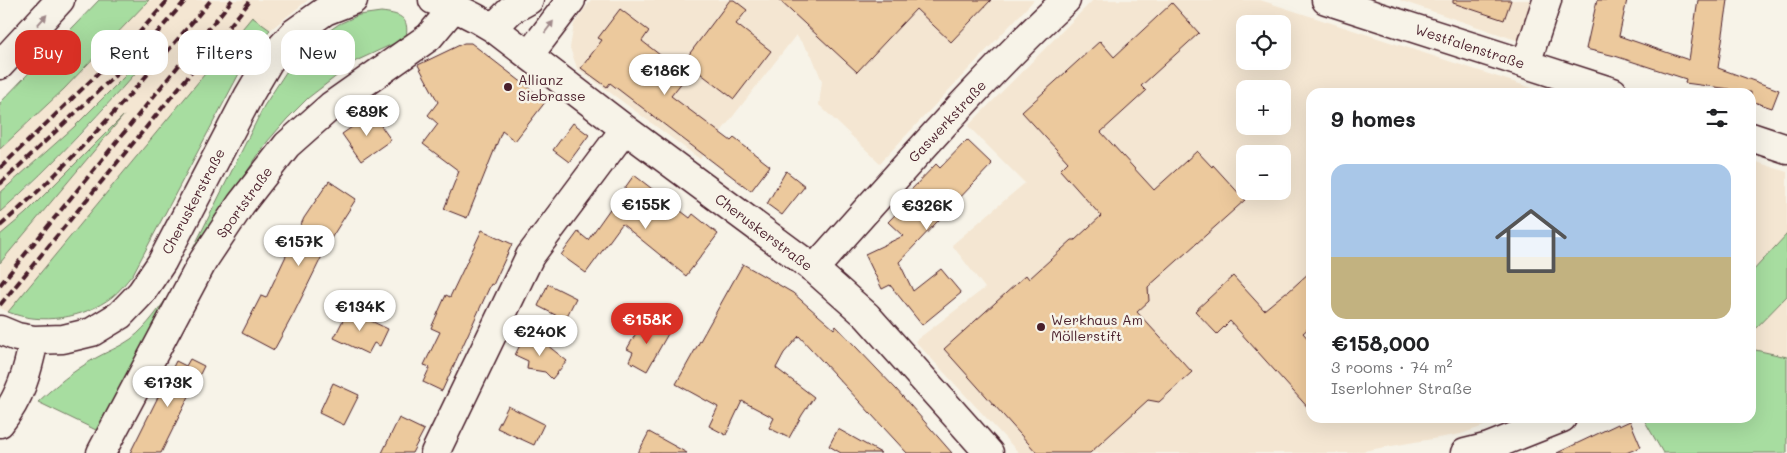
<!DOCTYPE html>
<html lang="en">
<head>
<meta charset="utf-8">
<style>
	body { margin:0; font-family:Mali,sans-serif; background:#f2f2f2; color:#202124; height:100vh; display:flex; flex-direction:column; font-size:19px; white-space:nowrap }
	* { box-sizing:border-box; margin:0 }
	p { font-size:16px; color:#757577 }
	.icon { flex:none; width:28px; height:28px; fill:none; stroke:currentColor; stroke-width:2; stroke-linecap:round; stroke-linejoin:round }
	.map { position:relative; flex:1; overflow:hidden }
	.sheet { position:absolute; left:1306px; top:88px; width:450px; height:335px; display:flex; flex-direction:column; background:#fff; border-radius:15px; box-shadow:0 5px 20px #0002 }
	.sheet>* { flex:none }
	.hud { position:absolute; left:15px; top:30px; width:475px; height:45px; display:flex; gap:10px }
	.fabs { position:absolute; left:1236px; top:15px; display:grid; gap:10px }
	.fabs a { display:grid; place-items:center; width:55px; height:55px; border-radius:10px; background:#fff; box-shadow:0 5px 20px #0002; font-size:25px }
	.price { position:absolute; translate:-50% -42px; padding:0 11px; border-radius:18px; background:#fff; color:#222; font-size:16px; line-height:32px; filter:drop-shadow(0 1px 2px #0008) }
	.price::after { content:''; position:absolute; left:50%; top:30px; width:15px; height:11px; margin-left:-8px; background:inherit; clip-path:polygon(0 0,100% 0,50% 100%) }
	.price.on { background:#d93025; color:#fff }
	ul { padding:0; list-style:none }
	li { display:grid; align-content:center; gap:10px; height:265px; padding:0 25px }
	li span { display:grid; place-items:center; height:155px; border-radius:15px; color:#555 }
	li>.icon { margin-inline-start:auto }
	span .icon { width:90px; height:90px; fill:#fffc; stroke-width:1 }
	li b { font-size:21px }
	h2 { display:flex; justify-content:space-between; align-items:center; height:60px; padding:0 25px; font-size:21px }
	.pill { padding:0 18px; border-radius:15px; background:#fff; box-shadow:0 5px 20px #0002; font-size:18px; line-height:45px }
	.pill.on { background:#d93025; color:#fff }
	.map>svg:first-child { display:block }
	.built { fill:#f4e6d2; fill-rule:evenodd }
	.green { fill:#a7dda0; stroke:#787e66 }
	.building { fill:#ecc99d; stroke:#4a1f2b }
	.lines { fill:none; stroke-linecap:round; stroke-linejoin:round }
	.minor-casing { stroke:#4a1f2b; stroke-width:31 }
	.highway-casing { stroke:#4a1f2b; stroke-width:31 }
	.minor { stroke:#f7f3e8; stroke-width:28 }
	.highway { stroke:#f7f3e8; stroke-width:28 }
	.rail { stroke:#4a1f2b; stroke-width:4; stroke-dasharray:8 4; stroke-linecap:butt }
	.oneway { fill:#a0898a }
	.poi-dot { fill:#4a1f2b; stroke:#f7f3e8; stroke-width:2 }
	.labels { text-anchor:middle; dominant-baseline:central; stroke-width:5; stroke-linejoin:round; paint-order:stroke }
	.street-label { font-size:14px; fill:#4a1f2b; stroke:#f7f3e8 }
	.poi-label { font-size:14px; fill:#4a1f2b; stroke:#f7f3e8; text-anchor:start }
</style>
</head>
<body>
<div class="map">
<svg width="1787" height="453" viewBox="0 0 1787 453">
	<rect width="100%" height="100%" fill="#f7f3e8"/>
	<filter id="ink" filterUnits="userSpaceOnUse"><feTurbulence type="fractalNoise" baseFrequency=".02" numOctaves="2"/><feDisplacementMap in="SourceGraphic" scale="10" xChannelSelector="R" yChannelSelector="G"/><feConvolveMatrix kernelMatrix="1 2 1 2 8 2 1 2 1" color-interpolation-filters="sRGB"/></filter>
	<g filter="url(#ink)">
		<!-- built -->
		<path class="built" d="M149 0H308L270 30 252 18 8 312 0 308V263L119 121 25 214 0 235V212L30 186 89 126 152 55 149 52 74 127 0 193V149L64 89Z
			M591 0H1034L880 163 819 105 822 81 812 56 796 35 700 159 577 68 570 48 574 24Z
			M1093 0H1260L1544 92H1311V418H1507L1461 434 1351 453H1019L915 341 985 288 952 245 1025 183 968 126ZM1245 24H1282V61H1245ZM1245 89H1282V126H1245ZM1245 154H1282V191H1245Z
			M1399 0H1543L1528 44Z
			M1751 160 1787 172V234L1751 273Z
			M1787 296V357L1751 349V333Z"/>
		<!-- green -->
		<path class="green" d="M99 0H149L64 89 0 149V103Z
			M381 12C398 14 410 16 406 37L397 42 356 61 308 98 287 119 267 142 223 207 98 431 38 402C55 386 73 371 94 359 106 352 120 347 131 339 148 326 160 307 172 291L264 106 290 66 307 46 339 24 359 15Z
			M252 17 270 30 260 41 242 68 133 274C126 282 120 291 112 297 83 319 41 325 8 312Z
			M149 52 152 55C103 109 55 164 0 212V193L74 127Z
			M124 115 0 263V235L25 214Z
			M1787 234V296L1751 333V273Z
			M1751 349 1787 357V453H1663L1643 418H1751Z"/>
		<!-- building -->
		<path class="building" d="M730 0H734L747 10 736 24 771 51 734 99 684 61Z
			M779 0H991L951 42 916 9 857 72Z
			M1453 0H1511L1504 20 1453 3Z
			M1597 0H1627L1619 36 1689 60 1698 0H1728L1718 68 1779 90 1772 108 1751 101V92H1729L1730 89 1685 83 1686 79 1615 56 1586 49Z
			M1172 3 1199 33 1141 86 1146 91 1101 132 1154 190 1197 151 1212 167 1213 165 1245 200 1148 287 1149 301 1137 312 1192 372 1159 402 1148 400 1090 453H1037L944 349 1026 275 1029 279 1072 240H1075L1101 216 1060 170 1068 162 1022 112 1100 41 1114 57Z
			M620 9 649 31 642 41 687 76 671 96 731 141 734 138 770 166 751 191 610 83 607 87 581 68 602 40 598 38Z
			M464 43H471L546 101 515 141 502 131 467 218 444 209 459 171 423 144 438 124 428 115 438 102 418 65Z
			M372 113 391 140 361 161 342 134Z
			M573 123 589 135 569 162 553 150Z
			M967 140 992 164 899 262 913 291 941 269 961 293 922 325 890 285 882 289 865 254 903 236 888 222 915 194 911 190 936 164 940 168Z
			M786 171 805 186 782 215 767 204Z
			M634 175 690 218 693 214 718 234 686 276 622 224 586 273 561 255 578 232 588 240Z
			M329 181 356 199 323 251 324 252 294 313 274 350 242 333 261 296 266 298 304 218Z
			M482 230 512 244 493 285 491 284 442 391 423 382 430 367 424 365 440 332 431 328 446 295 450 297Z
			M743 264 793 293 834 329 836 326 896 389 952 453H907L799 336 784 353 776 368 814 397 802 415 789 438 769 428 774 418 742 401 726 435 709 426 718 407 676 384Z
			M1311 271V326L1303 333 1311 342V411L1230 321 1217 334 1195 311 1233 276 1264 310 1286 292H1288Z
			M548 284 576 298 565 320 538 306Z
			M348 310 388 329 380 346 374 343 368 354 334 338Z
			M652 322 669 332 647 371 629 361 633 352 627 349 639 328 646 331Z
			M525 335 547 345 567 361 552 379 545 372 527 369 528 361 515 355Z
			M190 359 204 366 161 453H130L176 361 186 366Z
			M333 383 359 395 344 425 319 413Z
			M508 406 544 424 534 445 497 428Z
			M399 418 424 430 412 453H382Z
			M1630 421 1641 447 1626 453H1557L1618 424 1619 426Z
			M838 429 881 453H841L829 446Z
			M649 432 687 453H638Z"/>
		<g class="lines">
			<defs>
				<path id="minor" d="M433 0C455 7 474 16 493 28L625 129 814 269 867 316 989 453
					M1326 0 1613 92
					M493 28 511 10 529 0
					M529 55 571 0
					M1526 64 1547 0
					M1751 137 1787 149
					M814 269C861 216 908 163 956 111 992 73 1027 35 1066 0
					M0 330 17 337 34 340 63 339 92 332 120 315 141 293 162 262 249 95 269 61 294 33 325 11 353 0
					M0 423C21 396 27 373 34 340
					M101 453 203 261 241 204 287 145 331 106 429 37 454 7
					M435 453 530 256 625 129
					M1465 453 1489 447 1562 418"/>
				<path id="highway" d="M0 65 60 0"/>
			</defs>
			<!-- minor casing -->
			<use href="#minor" class="minor-casing"/>
			<!-- highway casing -->
			<use href="#highway" class="highway-casing"/>
			<!-- minor -->
			<use href="#minor" class="minor"/>
			<!-- highway -->
			<use href="#highway" class="highway"/>
			<!-- rail -->
			<path class="rail" d="M0 168 132 41 168 0
				M0 184 142 50 186 0
				M0 226C78 158 145 78 211 0
				M0 285 232 0
				M0 305 251 0"/>
		</g>
		<!-- one-way arrows -->
		<defs><path id="oneway-solid" d="M-6-.8H1V-3.2L6.5 0L1 3.2V.8H-6Z" transform="scale(1.25)"/></defs>
		<g class="oneway">
			<use href="#oneway-solid" transform="translate(42 20) rotate(-48)"/>
			<use href="#oneway-solid" transform="translate(549 27) rotate(-53)"/>
		</g>
	</g>
	<!-- markers -->
	<g class="poi-dot">
		<circle cx="508" cy="87" r="5"/>
		<circle cx="1041" cy="327" r="5"/>
	</g>
	<g class="labels">
		<!-- street labels -->
		<g class="street-label">
			<text transform="translate(1470 46) rotate(18)">Westfalenstraße</text>
			<text transform="translate(947 121) rotate(-47)">Gaswerkstraße</text>
			<text transform="translate(193 201) rotate(-62)">Cheruskerstraße</text>
			<text transform="translate(244 202) rotate(-54)">Sportstraße</text>
			<text transform="translate(764 232) rotate(37)">Cheruskerstraße</text>
		</g>
		<!-- poi labels -->
		<g class="poi-label">
			<text x="518" y="79">Allianz<tspan x="518" dy="16">Siebrasse</tspan></text>
			<text x="1051" y="319">Werkhaus Am<tspan x="1051" dy="16">Möllerstift</tspan></text>
		</g>
	</g>
</svg>
<div class="fabs">
<a><svg class="icon" aria-label="locate" viewBox="0 0 24 24"><circle cx="12" cy="12" r="6"/><path d="M12 2v4M12 18v4M2 12h4M18 12h4"/></svg></a>
<a>+</a>
<a>−</a>
</div>
<b class="price" style="left:665px;top:96px">€186K</b>
<b class="price" style="left:367px;top:137px">€89K</b>
<b class="price" style="left:646px;top:230px">€155K</b>
<b class="price" style="left:927px;top:231px">€326K</b>
<b class="price" style="left:299px;top:267px">€157K</b>
<b class="price" style="left:360px;top:332px">€134K</b>
<b class="price on" style="left:647px;top:345px">€158K</b>
<b class="price" style="left:540px;top:357px">€240K</b>
<b class="price" style="left:168px;top:408px">€173K</b>
<div class="hud">
<a class="pill on">Buy</a>
<a class="pill">Rent</a>
<a class="pill">Filters</a>
<a class="pill">New</a>
</div>
<section class="sheet">
<h2>9 homes<svg class="icon" aria-label="filters" viewBox="0 0 24 24"><path d="M4 7h16M4 17h16"/><circle cx="9" cy="7" r="2"/><circle cx="15" cy="17" r="2"/></svg></h2>
<ul>
<li><span style="background:linear-gradient(#a9c7e8 60%,#c2b280 0)"><svg class="icon" aria-label="home" viewBox="0 0 24 24"><path d="M3 11l9-7 9 7M6 9v11h12V9"/></svg></span><div><b>€158,000</b><p>3 rooms · 74 m²</p><p>Iserlohner Straße</p></div></li>
</ul>
</section>
</div>
</body>
</html>
